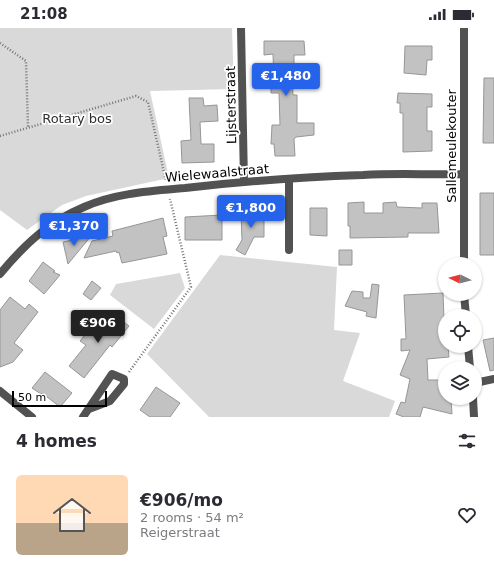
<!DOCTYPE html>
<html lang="en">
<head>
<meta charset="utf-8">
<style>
	body { margin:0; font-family:"DejaVu Sans",sans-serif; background:#f2f2f3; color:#2b2b33; height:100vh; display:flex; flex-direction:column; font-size:15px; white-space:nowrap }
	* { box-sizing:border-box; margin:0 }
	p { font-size:13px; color:#7c7c81 }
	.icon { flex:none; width:22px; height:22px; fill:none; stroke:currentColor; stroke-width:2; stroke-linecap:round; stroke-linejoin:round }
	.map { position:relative; height:389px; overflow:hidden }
	.sheet { display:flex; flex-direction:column; background:#fff; flex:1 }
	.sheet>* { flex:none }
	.needle { width:26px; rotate:276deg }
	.fabs { position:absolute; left:438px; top:229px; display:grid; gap:8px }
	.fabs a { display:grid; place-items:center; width:44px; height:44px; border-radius:50%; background:#fff; box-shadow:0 1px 3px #0004; font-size:20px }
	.scale { position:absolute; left:12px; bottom:10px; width:95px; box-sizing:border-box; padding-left:4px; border:2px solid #000; border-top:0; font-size:11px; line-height:14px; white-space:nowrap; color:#000; -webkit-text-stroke:3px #fff; paint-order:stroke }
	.price { position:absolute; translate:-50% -34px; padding:0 9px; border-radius:4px; background:#2563eb; color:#fff; font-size:13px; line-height:26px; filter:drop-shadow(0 1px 2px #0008) }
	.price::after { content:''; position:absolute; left:50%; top:24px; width:12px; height:9px; margin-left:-6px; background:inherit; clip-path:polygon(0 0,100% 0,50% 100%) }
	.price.selected { background:#222; color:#fff }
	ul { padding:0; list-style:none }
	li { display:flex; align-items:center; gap:12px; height:100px; padding:0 16px }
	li+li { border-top:1px solid #e1e1e2 }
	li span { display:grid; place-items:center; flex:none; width:112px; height:80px; border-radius:6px; color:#555 }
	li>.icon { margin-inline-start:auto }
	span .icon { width:48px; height:48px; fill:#fffc; stroke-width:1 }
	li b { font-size:17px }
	h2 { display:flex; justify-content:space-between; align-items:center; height:48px; padding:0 16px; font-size:17px }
	.status { display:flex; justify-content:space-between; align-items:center; height:28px; padding:0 20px; background:#fff; direction:ltr }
	.status svg { height:11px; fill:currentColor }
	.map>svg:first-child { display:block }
	.green { fill:#d9d9d9 }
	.building { fill:#c2c2c2; stroke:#969696 }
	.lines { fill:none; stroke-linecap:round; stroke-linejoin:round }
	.path { stroke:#747474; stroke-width:2.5; stroke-dasharray:1 2; stroke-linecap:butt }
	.minor { stroke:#525252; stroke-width:8 }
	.labels { text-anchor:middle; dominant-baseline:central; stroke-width:3.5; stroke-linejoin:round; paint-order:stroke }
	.street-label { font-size:13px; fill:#000; stroke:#fff }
	.park-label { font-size:13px; fill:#303030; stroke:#fff }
</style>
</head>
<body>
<div class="status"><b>21:08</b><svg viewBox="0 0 49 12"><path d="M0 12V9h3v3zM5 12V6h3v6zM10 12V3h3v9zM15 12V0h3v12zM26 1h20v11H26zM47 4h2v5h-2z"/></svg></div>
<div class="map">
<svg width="494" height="389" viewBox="0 0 494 389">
	<rect width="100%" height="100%" fill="#fff"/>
	<!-- green -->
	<path class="green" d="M0 0H232L234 61 150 63 169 150 86 168 62 177 27 202 0 182Z
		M220 227 337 239 334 302 360 305 343 353 395 373 389 389H209L147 326Z
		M180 245 185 260 154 301 110 267 116 256Z"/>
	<!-- building -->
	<path class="building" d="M264 13H304L305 27H294V45H292L293 67H297V95H314V107L296 109 294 111 295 128H275L274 116H271L272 97H280L279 65H271V55H274L273 26 264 27Z
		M405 18H432V32H427L426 47 404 45Z
		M484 50H494V115H483Z
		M398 65 432 66V79H427V103H432V123L403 124V85H400V75H397Z
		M189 70H203L204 78 217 77 218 93 200 94 201 116H214V134L182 135 181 113 191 112Z
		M480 165H494V227H480Z
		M364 174V185H383V175L396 174 397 179 422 180V175H437L439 205H408V209L350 210V198H348V175Z
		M310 180H327V208L310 207Z
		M241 184 264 185V209H254L245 227 236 222 242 212Z
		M222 187V212H185V189Z
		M163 190 167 208 163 209 167 226 122 235 119 224 117 225 116 223 84 230 92 213 113 208 112 203Z
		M91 208 68 236 63 214Z
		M339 222H352V237H339Z
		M43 234 55 243 53 244 60 247 44 266 29 253Z
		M92 253 101 260 91 272 83 266Z
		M372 256 379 257 376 290 366 288 367 284 345 278 352 263 363 264V270H370Z
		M443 265 445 318H448L449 329 427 331 428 352H445V370H451L452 386 423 379 420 389H404L396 386 401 374 405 375 410 351 400 347 410 322 401 323V311H406L404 267Z
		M10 269 25 281 29 276 38 284 14 315 23 322 13 334 0 339V282Z
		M111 284 129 298 112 319 110 317 84 350 69 338 86 317 80 313 91 299 95 303Z
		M494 310V342L490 343 483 312Z
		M45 344 72 365 60 379 42 365 41 366 32 360Z
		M156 359 180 375 170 389H150L140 382Z"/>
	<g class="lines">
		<!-- path -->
		<path class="path" d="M0 15 26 33 28 99
			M0 108 136 68 148 74 166 153
			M129 344 191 259 170 171"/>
		<!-- minor -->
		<path class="minor" d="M241 0 244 154
			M289 222V152
			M464 236V0
			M0 246C24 217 48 194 84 179 115 165 151 163 185 160 244 153 304 149 363 147 397 145 430 147 463 146
			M464 266 466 288
			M468 318 470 340
			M475 355 494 351
			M0 363 32 389
			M473 370 474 389
			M83 389 112 346 124 351V356L110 373 89 381"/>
	</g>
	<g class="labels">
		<!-- street labels -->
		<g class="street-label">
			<text transform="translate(231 77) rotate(-91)">Lijsterstraat</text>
			<text transform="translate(451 118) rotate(-90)">Sallemeulekouter</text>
			<text transform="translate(217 145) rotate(-5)">Wielewaalstraat</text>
		</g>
		<!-- park labels -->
		<g class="park-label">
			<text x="77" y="90">Rotary bos</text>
		</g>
	</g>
</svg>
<div class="fabs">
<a><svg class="needle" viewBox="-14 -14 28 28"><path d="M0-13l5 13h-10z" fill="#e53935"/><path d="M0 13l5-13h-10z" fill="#7c7c81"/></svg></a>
<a><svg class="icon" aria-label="locate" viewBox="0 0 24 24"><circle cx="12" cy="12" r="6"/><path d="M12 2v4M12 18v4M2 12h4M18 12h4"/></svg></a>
<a><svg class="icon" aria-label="layers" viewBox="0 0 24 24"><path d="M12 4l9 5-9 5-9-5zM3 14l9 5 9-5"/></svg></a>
</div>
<div class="scale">50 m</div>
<b class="price" style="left:286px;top:69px">€1,480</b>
<b class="price" style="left:251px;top:201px">€1,800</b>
<b class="price" style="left:74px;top:219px">€1,370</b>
<b class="price selected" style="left:98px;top:316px">€906</b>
</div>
<section class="sheet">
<h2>4 homes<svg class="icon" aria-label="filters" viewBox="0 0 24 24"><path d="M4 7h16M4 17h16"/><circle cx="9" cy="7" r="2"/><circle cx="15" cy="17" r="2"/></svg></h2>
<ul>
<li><span style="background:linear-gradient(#ffd9b3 60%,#b9a48a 0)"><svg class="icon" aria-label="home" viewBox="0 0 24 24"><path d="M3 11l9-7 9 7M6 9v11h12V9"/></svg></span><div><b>€906/mo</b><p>2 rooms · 54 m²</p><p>Reigerstraat</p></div><svg class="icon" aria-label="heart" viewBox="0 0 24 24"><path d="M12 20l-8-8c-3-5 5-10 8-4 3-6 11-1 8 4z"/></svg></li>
</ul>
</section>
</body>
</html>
